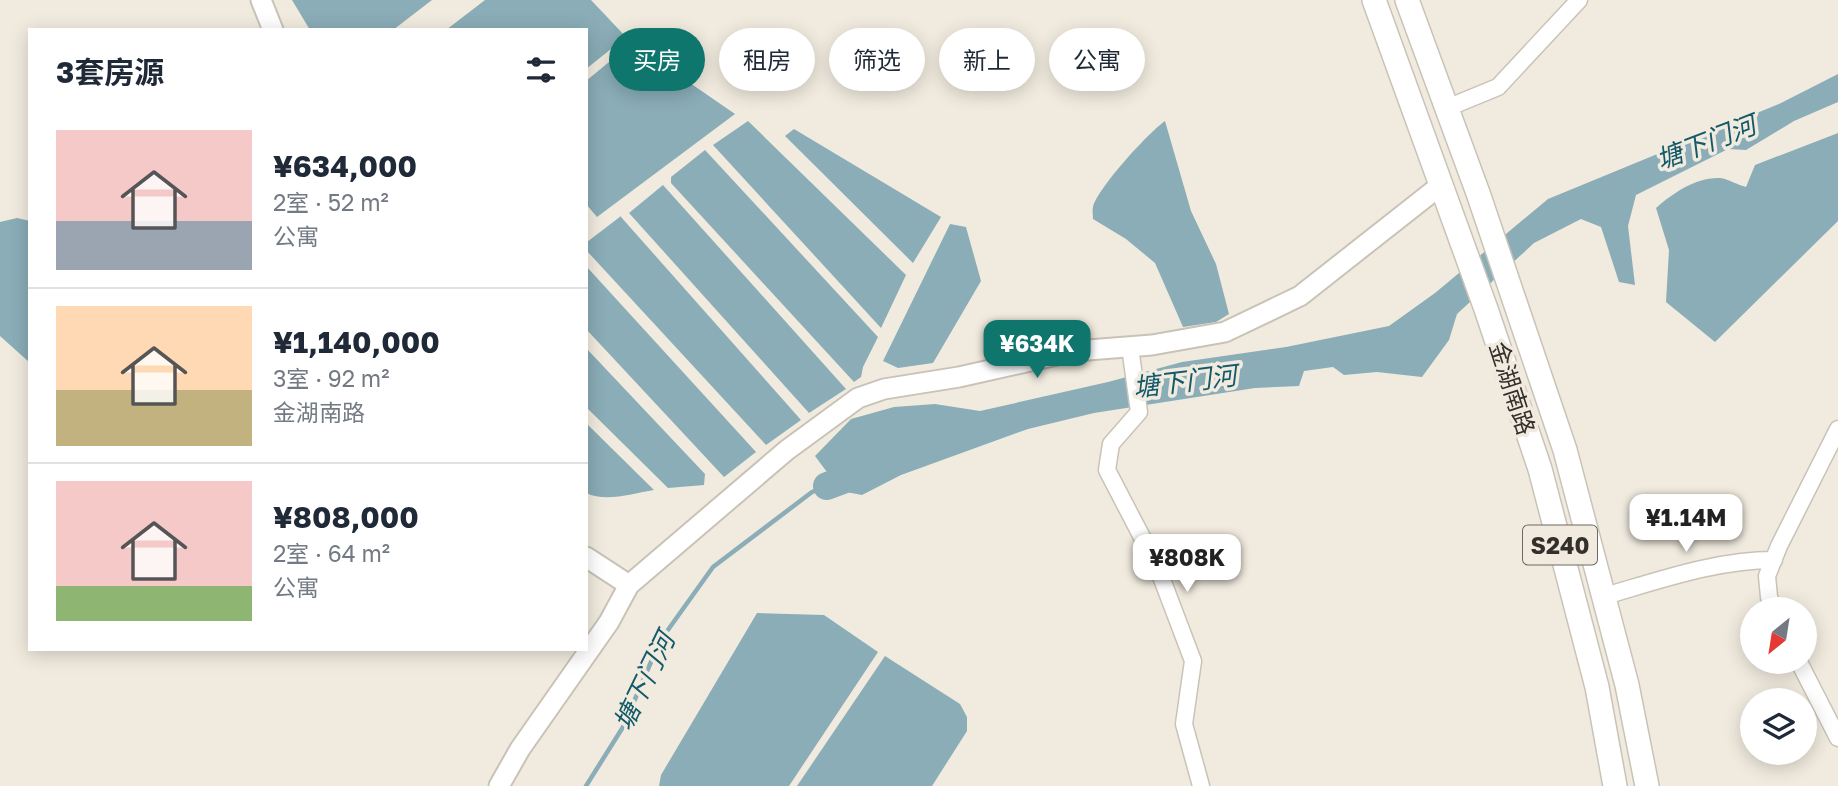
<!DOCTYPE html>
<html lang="zh">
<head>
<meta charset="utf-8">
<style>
	body { margin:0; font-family:"Golos Text","Noto Sans SC",sans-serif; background:#f6f6f7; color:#1f2937; height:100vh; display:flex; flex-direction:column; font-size:26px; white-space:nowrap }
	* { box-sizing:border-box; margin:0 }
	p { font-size:23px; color:#747a83 }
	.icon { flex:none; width:38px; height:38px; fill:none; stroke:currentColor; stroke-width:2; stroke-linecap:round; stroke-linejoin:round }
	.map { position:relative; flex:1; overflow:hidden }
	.details { position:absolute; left:28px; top:28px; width:560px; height:623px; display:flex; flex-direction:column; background:#fff; border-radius:0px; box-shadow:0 4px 18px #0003 }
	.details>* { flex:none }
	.hud { position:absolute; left:609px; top:28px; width:665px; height:63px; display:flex; gap:14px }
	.needle { width:46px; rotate:210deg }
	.controls { position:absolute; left:1740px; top:597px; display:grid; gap:14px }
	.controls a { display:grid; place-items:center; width:77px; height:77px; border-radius:50%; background:#fff; box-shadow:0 4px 18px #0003; font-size:35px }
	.price { position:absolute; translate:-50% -60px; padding:0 16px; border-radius:14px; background:#fff; color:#222; font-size:23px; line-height:46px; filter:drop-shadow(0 2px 4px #0008) }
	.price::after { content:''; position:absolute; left:50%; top:42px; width:21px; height:16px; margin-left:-10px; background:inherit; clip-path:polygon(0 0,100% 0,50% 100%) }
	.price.selected { background:#0f766e; color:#fff }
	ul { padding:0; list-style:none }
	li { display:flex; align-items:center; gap:21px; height:175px; padding:0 28px }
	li+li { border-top:2px solid #e0e1e3 }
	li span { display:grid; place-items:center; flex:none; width:196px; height:140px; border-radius:0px; color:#555 }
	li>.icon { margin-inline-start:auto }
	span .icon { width:84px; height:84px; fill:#fffc; stroke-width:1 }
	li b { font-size:30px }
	h2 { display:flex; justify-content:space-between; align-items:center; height:84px; padding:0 28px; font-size:30px }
	.tag { padding:0 24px; border-radius:32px; background:#fff; box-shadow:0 4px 18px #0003; font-size:24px; line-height:63px }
	.tag.selected { background:#0f766e; color:#fff }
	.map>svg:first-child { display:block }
	.water { fill:#8aadb7 }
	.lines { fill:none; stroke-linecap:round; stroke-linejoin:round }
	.stream { stroke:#8aadb7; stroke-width:4.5 }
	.river { stroke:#8aadb7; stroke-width:28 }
	.minor-casing { stroke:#c9c3b7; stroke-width:19 }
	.tertiary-casing { stroke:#c9c3b7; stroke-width:23 }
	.primary-casing { stroke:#c9c3b7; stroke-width:26 }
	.minor { stroke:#fff; stroke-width:16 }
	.tertiary { stroke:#fff; stroke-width:19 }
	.primary { stroke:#fff; stroke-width:23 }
	.labels { text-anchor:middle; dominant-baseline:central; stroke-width:7; stroke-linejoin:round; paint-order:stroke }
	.shield { fill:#f1ebdf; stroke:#6c6862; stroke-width:2 }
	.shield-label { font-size:23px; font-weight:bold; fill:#33302c }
	.street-label { font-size:24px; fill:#33302c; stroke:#f1ebdf }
	.water-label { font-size:26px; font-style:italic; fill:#135969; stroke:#f1ebdf }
</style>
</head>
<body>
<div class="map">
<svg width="1838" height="786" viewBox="0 0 1838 786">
	<rect width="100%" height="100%" fill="#f1ebdf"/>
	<!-- water -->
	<path class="water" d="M292 0H432L393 30H310Z
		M485 0H591L626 37 586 69V30H446Z
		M632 43 735 114 597 217 586 204V81Z
		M1838 74V102L1794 121 1746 150 1728 149 1636 195 1628 226 1635 285 1619 282 1601 227 1581 219 1534 243 1457 314 1449 340 1422 377 1377 372 1344 375 1333 367 1304 371 1299 386 1255 388 1094 413 1028 429 901 475 862 495 841 491 815 456 851 419 894 407 935 404 980 411 1108 382 1182 362 1286 347 1389 326 1435 293 1548 199 1781 103Z
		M748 121 906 275 881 328 713 145Z
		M1165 121 1191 211 1216 264 1229 314 1216 322 1183 327 1155 263 1126 239 1093 219C1093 215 1092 211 1093 207 1098 188 1148 133 1165 121Z
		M794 129 941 217 913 263 785 136Z
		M1838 133V221L1715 342 1666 302 1669 250 1656 208C1673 193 1696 177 1720 178 1728 179 1738 185 1746 187L1755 165Z
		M705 150 878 337 863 367 861 377 854 382 671 183V177Z
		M663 185 846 389 809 413 629 213Z
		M621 216V217L801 420 766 445 586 250 587 242Z
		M17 218 30 221 29 362 0 336V222Z
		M950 224 966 227 981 281 933 363 898 368 883 361Z
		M586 266 756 452 724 477 586 329Z
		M586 348 705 474 704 485 668 488 586 407Z
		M586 423 654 490C633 493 606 503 586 493Z
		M757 613 824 615 878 652 789 786H659L661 775Z
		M885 656 960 704 967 717V731L932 786H797Z"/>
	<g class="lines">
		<!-- stream -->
		<path class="stream" d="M586 786 623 727 660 641 713 567 812 492 827 486"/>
		<!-- river -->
		<path class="river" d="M827 486 870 470"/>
		<defs>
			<path id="minor" d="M1447 108 1498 87 1579 0
				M1130 347 1139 412 1111 444 1107 470 1157 566 1193 661 1184 724 1201 786
				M1605 596C1660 580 1716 560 1774 560
				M1774 609 1769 597 1767 576 1779 546 1838 429
				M1799 662 1838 738"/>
			<path id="tertiary" d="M261 0 273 30
				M586 557 629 585
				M499 786 520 749 609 622 629 585 787 450 858 398 884 389 959 377 1075 351 1152 345 1225 332 1300 296 1441 185"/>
			<path id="primary" d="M1374 0 1486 309 1540 469 1597 687 1615 786
				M1407 0 1478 193 1565 450 1627 685 1647 786"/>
		</defs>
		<!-- minor casing -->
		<use href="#minor" class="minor-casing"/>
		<!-- tertiary casing -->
		<use href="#tertiary" class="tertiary-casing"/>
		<!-- primary casing -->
		<use href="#primary" class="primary-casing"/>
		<!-- minor -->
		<use href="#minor" class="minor"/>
		<!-- tertiary -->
		<use href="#tertiary" class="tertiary"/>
		<!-- primary -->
		<use href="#primary" class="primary"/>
	</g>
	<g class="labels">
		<!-- shield labels -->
		<rect class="shield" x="1523" y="525.5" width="74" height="39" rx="5"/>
		<g class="shield-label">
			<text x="1560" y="545">S240</text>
		</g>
		<!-- street labels -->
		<g class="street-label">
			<text transform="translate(1513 388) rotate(72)">金湖南路</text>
		</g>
		<!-- water labels -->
		<g class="water-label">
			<text transform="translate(1706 142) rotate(-21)">塘下门河</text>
			<text transform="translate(1185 381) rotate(-7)">塘下门河</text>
			<text transform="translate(644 681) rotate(-64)">塘下门河</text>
		</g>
	</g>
</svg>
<div class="controls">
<a><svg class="needle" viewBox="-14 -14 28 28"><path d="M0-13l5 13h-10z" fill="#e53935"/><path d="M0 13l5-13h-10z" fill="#747a83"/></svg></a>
<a><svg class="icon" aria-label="layers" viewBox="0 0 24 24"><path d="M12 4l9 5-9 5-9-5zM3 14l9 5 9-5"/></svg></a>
</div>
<b class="price selected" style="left:1037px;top:380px">¥634K</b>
<b class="price" style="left:1686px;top:554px">¥1.14M</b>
<b class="price" style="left:1187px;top:594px">¥808K</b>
<div class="hud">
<a class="tag selected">买房</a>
<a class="tag">租房</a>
<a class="tag">筛选</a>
<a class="tag">新上</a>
<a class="tag">公寓</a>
</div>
<section class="details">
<h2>3套房源<svg class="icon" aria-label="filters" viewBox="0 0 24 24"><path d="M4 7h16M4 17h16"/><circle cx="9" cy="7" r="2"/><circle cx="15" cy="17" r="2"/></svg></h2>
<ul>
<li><span style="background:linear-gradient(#f6c9c9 65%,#9aa5b1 0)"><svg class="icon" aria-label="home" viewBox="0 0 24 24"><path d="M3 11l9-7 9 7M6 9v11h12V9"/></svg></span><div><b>¥634,000</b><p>2室 · 52 m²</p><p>公寓</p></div></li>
<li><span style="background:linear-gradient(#ffd9b3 60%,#c2b280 0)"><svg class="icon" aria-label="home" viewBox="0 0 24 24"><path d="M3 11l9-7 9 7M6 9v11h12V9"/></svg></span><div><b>¥1,140,000</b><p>3室 · 92 m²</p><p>金湖南路</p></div></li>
<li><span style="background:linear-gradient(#f6c9c9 75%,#8fb573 0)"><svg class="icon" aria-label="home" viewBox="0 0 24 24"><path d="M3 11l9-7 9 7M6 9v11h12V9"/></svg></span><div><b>¥808,000</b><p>2室 · 64 m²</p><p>公寓</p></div></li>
</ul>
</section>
</div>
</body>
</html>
